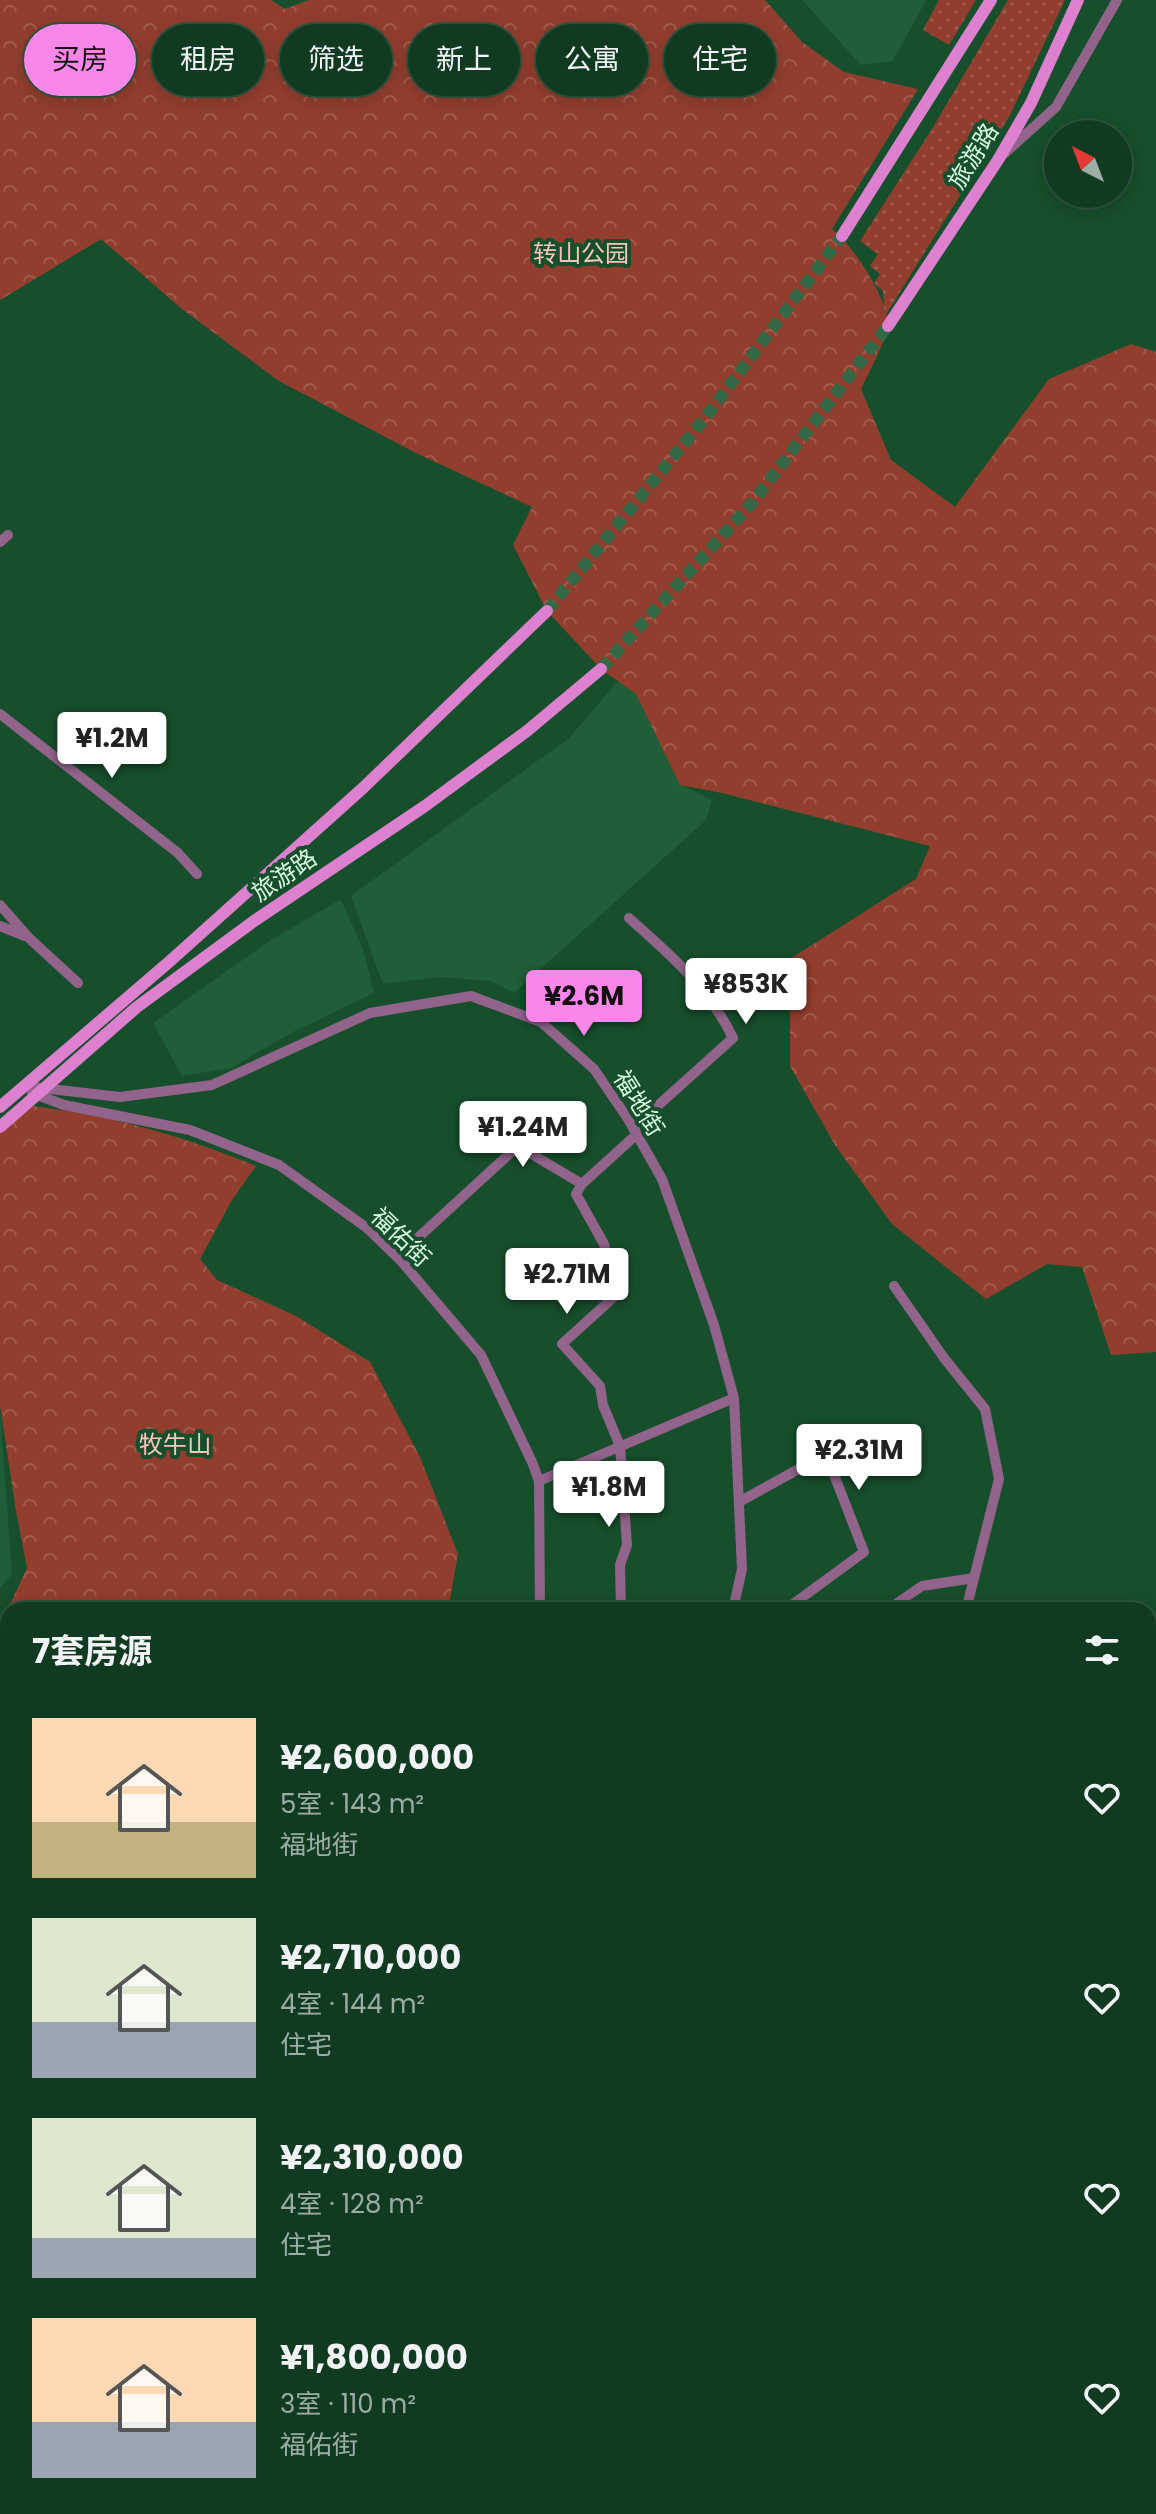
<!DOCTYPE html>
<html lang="zh">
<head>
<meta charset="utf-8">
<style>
	body { margin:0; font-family:Poppins,"Noto Sans SC",sans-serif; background:#1a422a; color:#f1f3f6; height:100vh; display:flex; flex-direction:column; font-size:30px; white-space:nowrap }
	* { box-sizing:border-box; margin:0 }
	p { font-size:26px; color:#9cada5 }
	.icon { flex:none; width:44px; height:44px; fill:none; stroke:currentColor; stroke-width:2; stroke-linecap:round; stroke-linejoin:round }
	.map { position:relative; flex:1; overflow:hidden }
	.panel { position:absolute; left:0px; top:1602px; width:1156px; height:912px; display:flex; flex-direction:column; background:#113b21; border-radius:24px 24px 0 0; box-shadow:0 4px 20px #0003,0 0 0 2px #30553f }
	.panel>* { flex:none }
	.banner { position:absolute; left:24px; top:24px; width:1108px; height:72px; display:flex; gap:16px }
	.needle { width:52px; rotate:318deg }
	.controls { position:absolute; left:1044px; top:120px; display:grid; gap:16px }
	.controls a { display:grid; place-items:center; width:88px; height:88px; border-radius:50%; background:#113b21; box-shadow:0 4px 20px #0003,0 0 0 2px #30553f; font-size:40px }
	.price { position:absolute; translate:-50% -68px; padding:0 18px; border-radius:8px; background:#fff; color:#222; font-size:26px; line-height:52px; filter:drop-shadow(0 2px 4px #0008) }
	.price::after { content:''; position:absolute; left:50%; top:48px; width:24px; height:18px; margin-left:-12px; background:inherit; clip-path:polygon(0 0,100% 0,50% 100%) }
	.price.active { background:#f987e9; color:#111 }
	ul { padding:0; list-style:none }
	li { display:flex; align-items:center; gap:24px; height:200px; padding:0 32px }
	li span { display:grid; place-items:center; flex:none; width:224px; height:160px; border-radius:0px; color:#555 }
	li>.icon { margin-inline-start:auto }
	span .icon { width:96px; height:96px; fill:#fffc; stroke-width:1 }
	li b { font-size:34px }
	h2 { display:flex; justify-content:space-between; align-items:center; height:96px; padding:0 32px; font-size:34px }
	.pill { padding:0 28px; border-radius:36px; background:#113b21; box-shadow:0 4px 20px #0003,0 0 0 2px #30553f; font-size:28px; line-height:72px }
	.pill.active { background:#f987e9; color:#111 }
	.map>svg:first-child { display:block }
	.built { fill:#205e37 }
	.forest { fill:url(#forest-crowns) }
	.park { fill:url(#park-dots) }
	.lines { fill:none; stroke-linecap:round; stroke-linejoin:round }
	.major-tunnel { stroke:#346947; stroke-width:12; stroke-dasharray:12 6; stroke-linecap:butt }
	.minor { stroke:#92648b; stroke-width:10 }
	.major { stroke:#de80d0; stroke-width:12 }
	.labels { text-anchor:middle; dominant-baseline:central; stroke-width:8; stroke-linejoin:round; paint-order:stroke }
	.street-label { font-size:24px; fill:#d8fce1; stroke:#174f2c }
	.park-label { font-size:24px; fill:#f8c6bb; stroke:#174f2c }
</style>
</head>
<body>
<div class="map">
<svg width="1156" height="2514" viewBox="0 0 1156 2514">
	<defs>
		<pattern id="forest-crowns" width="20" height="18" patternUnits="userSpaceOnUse" patternTransform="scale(2)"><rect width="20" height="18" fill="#923e2e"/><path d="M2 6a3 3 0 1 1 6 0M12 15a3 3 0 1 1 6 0" fill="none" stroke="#a15b4c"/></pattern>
		<pattern id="park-dots" width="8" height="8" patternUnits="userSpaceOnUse" patternTransform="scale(2)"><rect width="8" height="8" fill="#923e2e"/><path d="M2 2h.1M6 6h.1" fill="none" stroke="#a15b4c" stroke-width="1.8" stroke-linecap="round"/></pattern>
	</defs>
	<rect width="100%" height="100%" fill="#174f2c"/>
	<!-- built -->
	<path class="built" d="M802 0H926L893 61 861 65Z
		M618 681 636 693 680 784 712 800 706 820 514 993 491 981 440 977 383 984 351 896 569 738Z
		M341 899 364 952 374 993 291 1033 231 1068 182 1076 153 1023 268 942Z
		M0 1410 12 1574 0 1588Z"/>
	<!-- forest -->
	<path class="forest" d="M0 0H271L285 9 309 0H765L802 42 844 72 918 89 832 229C852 244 889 300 888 325 888 336 867 377 861 389L891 460 955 507 1049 379 1131 344 1156 352V1352L1111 1355 1082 1267 1047 1264 986 1299 892 1224 835 1145 790 1066V959L916 879 930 846 722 793 680 785 636 694 601 669 547 611 513 545 532 507 416 453 279 381 182 309 101 239 0 300Z
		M32 1106C113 1116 180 1135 256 1166L232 1200 200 1259 217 1280 296 1316 370 1362 420 1457 458 1554 448 1610H8V2051L0 2043V1626L27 1568 16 1511 0 1406V1133Z
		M1148 1723 1156 1726V2514H1105L1092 2506H1148Z
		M632 2506H826L839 2514H628Z"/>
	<!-- park -->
	<path class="park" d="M939 0H976L949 45 923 30Z
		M1008 0H1065L1010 115 885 316 883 291 874 283 880 274 870 266 878 254 860 241 932 129Z"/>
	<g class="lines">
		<!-- major-tunnel -->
		<path class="major-tunnel" d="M547 611 705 418 842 236
			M601 669 752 503 888 326"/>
		<!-- minor -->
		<path class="minor" d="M1005 153 1056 107 1117 0
			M0 542 8 535
			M0 714 178 853 197 874
			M0 905 30 939 78 983
			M629 918C670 954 709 988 733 1038L633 1128
			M0 926 25 936
			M24 1086 120 1097 212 1085 370 1013 471 996 541 1022 594 1069 628 1119 662 1179 714 1325 734 1398 742 1569 733 1610
			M32 1093 64 1105 190 1130 279 1165 367 1228 402 1262 481 1355 532 1462 539 1481 540 1610
			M582 1184 576 1194 604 1244 615 1296 562 1344 600 1386 603 1405 620 1446 627 1545 620 1565 621 1610
			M397 1257 518 1146 582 1184 637 1134
			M894 1286 944 1358 985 1409 999 1479 966 1610
			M539 1481 734 1398
			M739 1502 826 1454 864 1552 785 1610
			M887 1610 922 1586 974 1578
			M0 1927 8 1933
			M0 2171 8 2164
			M0 2404 8 2418
			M252 2514 254 2506"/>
		<!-- major -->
		<path class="major" d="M842 236 991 0
			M888 326 998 160 1031 103 1078 0
			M0 1107 169 962 363 788 547 611
			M0 1127 137 1007 254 921 425 806 527 731 601 669
			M0 2089 8 2095
			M0 2103 8 2109"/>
	</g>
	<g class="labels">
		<!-- street labels -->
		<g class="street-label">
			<text transform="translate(973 156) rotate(-58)">旅游路</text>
			<text transform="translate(284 875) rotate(-34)">旅游路</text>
			<text transform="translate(639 1103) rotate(58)">福地街</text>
			<text transform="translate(401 1237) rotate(44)">福佑街</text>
		</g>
		<!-- park labels -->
		<g class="park-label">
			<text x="581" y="253">转山公园</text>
			<text x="175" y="1444">牧牛山</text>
		</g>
	</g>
</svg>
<div class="controls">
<a><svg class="needle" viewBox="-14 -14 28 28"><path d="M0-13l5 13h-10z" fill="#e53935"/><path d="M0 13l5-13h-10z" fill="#9cada5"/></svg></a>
</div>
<b class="price" style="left:112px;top:780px">¥1.2M</b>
<b class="price" style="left:746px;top:1026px">¥853K</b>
<b class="price active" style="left:584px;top:1038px">¥2.6M</b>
<b class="price" style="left:523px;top:1169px">¥1.24M</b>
<b class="price" style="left:567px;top:1316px">¥2.71M</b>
<b class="price" style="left:859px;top:1492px">¥2.31M</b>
<b class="price" style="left:609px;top:1529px">¥1.8M</b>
<div class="banner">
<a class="pill active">买房</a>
<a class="pill">租房</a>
<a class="pill">筛选</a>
<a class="pill">新上</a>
<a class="pill">公寓</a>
<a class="pill">住宅</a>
</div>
<section class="panel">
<h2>7套房源<svg class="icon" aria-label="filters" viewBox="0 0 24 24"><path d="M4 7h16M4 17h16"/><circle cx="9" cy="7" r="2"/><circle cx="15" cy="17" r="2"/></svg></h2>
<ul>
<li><span style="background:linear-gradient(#ffd9b3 65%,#c2b280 0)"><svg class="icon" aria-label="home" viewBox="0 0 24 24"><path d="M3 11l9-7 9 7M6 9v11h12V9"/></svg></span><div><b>¥2,600,000</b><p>5室 · 143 m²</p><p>福地街</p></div><svg class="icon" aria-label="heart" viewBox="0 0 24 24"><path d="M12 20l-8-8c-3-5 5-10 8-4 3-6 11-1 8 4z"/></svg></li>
<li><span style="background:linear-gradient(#dfe7d0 65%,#9aa5b1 0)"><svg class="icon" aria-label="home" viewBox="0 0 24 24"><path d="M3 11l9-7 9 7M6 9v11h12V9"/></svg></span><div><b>¥2,710,000</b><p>4室 · 144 m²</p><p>住宅</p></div><svg class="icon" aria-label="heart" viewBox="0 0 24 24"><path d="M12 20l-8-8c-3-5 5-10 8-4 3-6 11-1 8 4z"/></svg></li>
<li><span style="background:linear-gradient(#dfe7d0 75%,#9aa5b1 0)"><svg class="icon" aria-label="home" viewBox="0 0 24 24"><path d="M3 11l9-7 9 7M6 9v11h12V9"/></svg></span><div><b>¥2,310,000</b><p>4室 · 128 m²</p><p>住宅</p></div><svg class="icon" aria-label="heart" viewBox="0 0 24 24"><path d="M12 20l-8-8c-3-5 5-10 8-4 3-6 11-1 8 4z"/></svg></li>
<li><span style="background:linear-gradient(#ffd9b3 65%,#9aa5b1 0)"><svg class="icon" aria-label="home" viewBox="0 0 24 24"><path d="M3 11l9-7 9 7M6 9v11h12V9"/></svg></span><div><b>¥1,800,000</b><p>3室 · 110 m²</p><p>福佑街</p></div><svg class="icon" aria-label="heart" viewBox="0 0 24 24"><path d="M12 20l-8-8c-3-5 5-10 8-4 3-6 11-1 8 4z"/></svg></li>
</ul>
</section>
</div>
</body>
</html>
